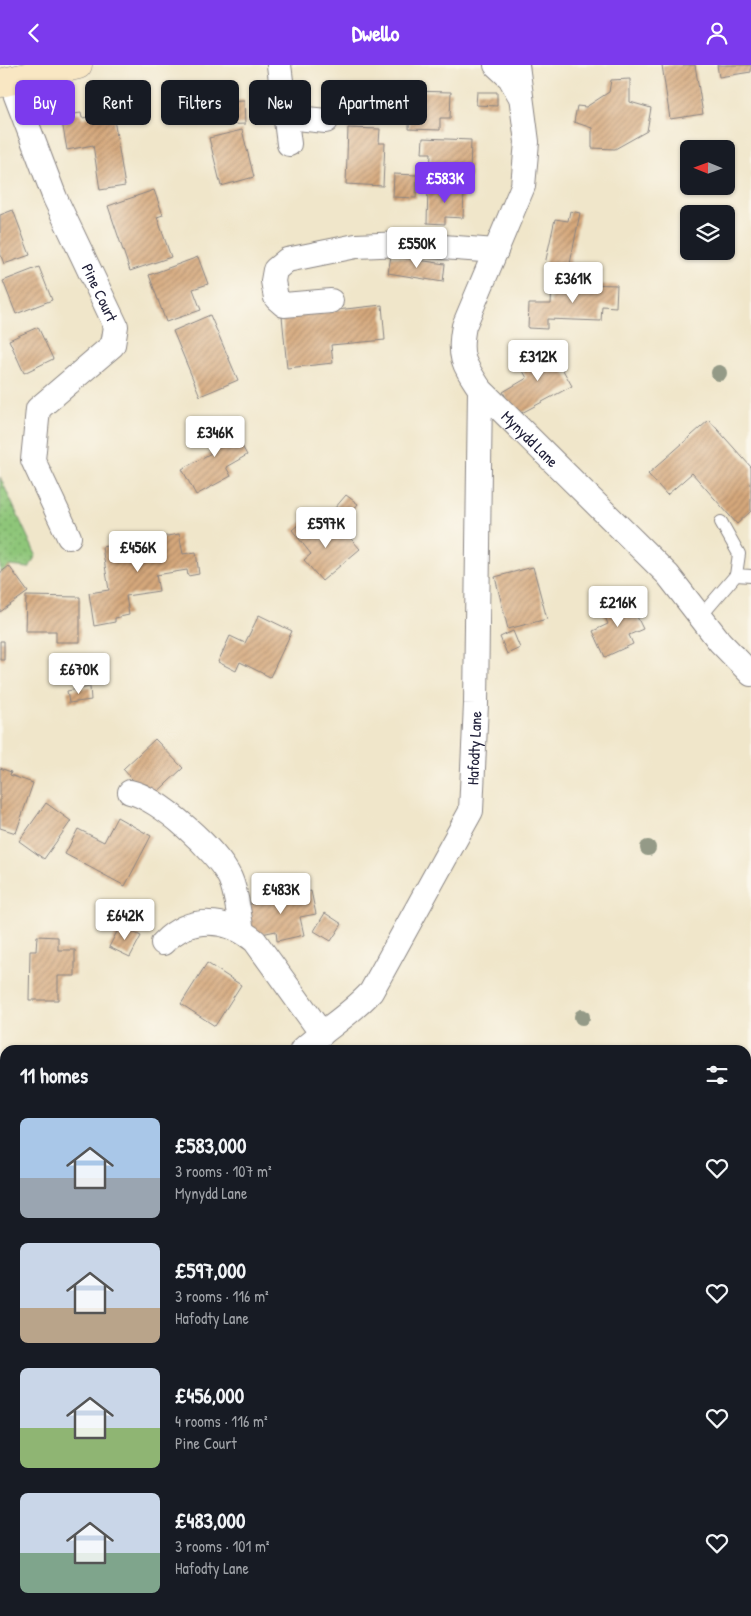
<!DOCTYPE html>
<html lang="en">
<head>
<meta charset="utf-8">
<style>
	body { margin:0; font-family:"Patrick Hand",sans-serif; background:#242831; color:#f1f3f6; height:100vh; display:flex; flex-direction:column; font-size:19px; white-space:nowrap }
	* { box-sizing:border-box; margin:0 }
	p { font-size:16px; color:#9ea1a6 }
	.icon { flex:none; width:28px; height:28px; fill:none; stroke:currentColor; stroke-width:2; stroke-linecap:round; stroke-linejoin:round }
	.map { position:relative; flex:1; overflow:hidden }
	.sheet { position:absolute; left:0px; top:980px; width:751px; height:571px; display:flex; flex-direction:column; background:#171b24; border-radius:15px 15px 0 0; box-shadow:0 1px 4px #0004 }
	.sheet>* { flex:none }
	.hud { position:absolute; left:15px; top:15px; width:500px; height:45px; display:flex; gap:10px }
	.needle { width:32px; rotate:271deg }
	.buttons { position:absolute; left:680px; top:75px; display:grid; gap:10px }
	.buttons a { display:grid; place-items:center; width:55px; height:55px; border-radius:8px; background:#171b24; box-shadow:0 1px 4px #0004; font-size:25px }
	.price { position:absolute; translate:-50% -42px; padding:0 11px; border-radius:5px; background:#fff; color:#222; font-size:16px; line-height:32px; filter:drop-shadow(0 1px 2px #0008) }
	.price::after { content:''; position:absolute; left:50%; top:30px; width:15px; height:11px; margin-left:-8px; background:inherit; clip-path:polygon(0 0,100% 0,50% 100%) }
	.price.current { background:#7c3aed; color:#fff }
	ul { padding:0; list-style:none }
	li { display:flex; align-items:center; gap:15px; height:125px; padding:0 20px }
	li span { display:grid; place-items:center; flex:none; width:140px; height:100px; border-radius:8px; color:#555 }
	li>.icon { margin-inline-start:auto }
	span .icon { width:60px; height:60px; fill:#fffc; stroke-width:1 }
	li b { font-size:21px }
	h2 { display:flex; justify-content:space-between; align-items:center; height:60px; padding:0 20px; font-size:21px }
	.pill { padding:0 18px; border-radius:8px; background:#171b24; box-shadow:0 1px 4px #0004; font-size:18px; line-height:45px }
	.pill.current { background:#7c3aed; color:#fff }
	header { display:flex; justify-content:space-between; align-items:center; height:65px; padding:0 20px; background:#7c3aed; color:#fff; font-size:22px; font-weight:700 }
	.map>svg:first-child { display:block }
	.grass { fill:url(#grass-dots); stroke:#58745a }
	.forest { fill:url(#forest-firs); stroke:#4a6652 }
	.building { fill:url(#building-hatch) }
	.lines { fill:none; stroke-linecap:round; stroke-linejoin:round }
	.lane-casing { stroke:#898482; stroke-width:14 }
	.street-casing { stroke:#898482; stroke-width:26 }
	.secondary-casing { stroke:#898482; stroke-width:29 }
	.lane { stroke:#fff; stroke-width:12 }
	.street { stroke:#fff; stroke-width:24 }
	.secondary { stroke:#f9e7c3; stroke-width:28 }
	.tree { fill:#949a87 }
	.labels { text-anchor:middle; dominant-baseline:central; stroke-width:4.5; stroke-linejoin:round; paint-order:stroke }
	.street-label { font-size:16px; fill:#22223b; stroke:#fbf7ec }
</style>
</head>
<body>
<header><svg class="icon" aria-label="back" viewBox="0 0 24 24"><path d="M15 5l-7 7 7 7"/></svg>Dwello<svg class="icon" aria-label="person" viewBox="0 0 24 24"><circle cx="12" cy="8" r="4"/><path d="M4 21q1-7 8-7t8 7"/></svg></header>
<div class="map">
<svg width="751" height="1551" viewBox="0 0 751 1551">
	<defs>
		<pattern id="grass-dots" width="8" height="8" patternUnits="userSpaceOnUse" patternTransform="scale(1.25)"><rect width="8" height="8" fill="#8ec679"/><path d="M2 2h.1M6 6h.1" fill="none" stroke="#74a064" stroke-width="1.8" stroke-linecap="round"/></pattern>
		<pattern id="forest-firs" width="22" height="20" patternUnits="userSpaceOnUse" patternTransform="scale(1.25)"><rect width="22" height="20" fill="#72ab69"/><path d="M5 1l3.5 6h-7zM16 11l3.5 6h-7z" fill="#5d8b58"/></pattern>
		<pattern id="building-hatch" width="6" height="6" patternUnits="userSpaceOnUse" patternTransform="scale(1.25)"><rect width="6" height="6" fill="#d5a87b"/><path d="M-1 1l2-2M0 6l6-6M5 7l2-2" fill="none" stroke="#ac8866"/></pattern>
	</defs>
	<rect width="100%" height="100%" fill="#fbf7ec"/>
	<filter id="ink" filterUnits="userSpaceOnUse"><feTurbulence type="fractalNoise" baseFrequency=".02" numOctaves="2"/><feDisplacementMap in="SourceGraphic" scale="10" xChannelSelector="R" yChannelSelector="G"/><feConvolveMatrix kernelMatrix="1 2 1 2 8 2 1 2 1" color-interpolation-filters="sRGB"/></filter>
	<filter id="wash" filterUnits="userSpaceOnUse"><feTurbulence type="fractalNoise" baseFrequency=".0096" numOctaves="4" result="noise"/><feDisplacementMap in="SourceGraphic" scale="20" xChannelSelector="R" yChannelSelector="G"/><feGaussianBlur stdDeviation="1.12" result="paint"/><feColorMatrix in="noise" values="0 0 0 0 0 0 0 0 0 0 0 0 0 0 0 0 0 1.4 0 .05"/><feComposite in="paint" operator="in"/></filter>
	<g filter="url(#wash)">
		<rect width="100%" height="100%" fill="#f0e6ca"/>
		<!-- grass -->
		<path class="grass" d="M0 412 36 490 29 503 10 501 0 508Z"/>
		<!-- forest -->
		<path class="forest" d="M0 1309 5 1311V1369L0 1367Z"/>
		<g id="blocks">
			<!-- building -->
			<path class="building" d="M662 0H695L703 49 670 54Z
				M717 0H751V7L719 12Z
				M630 14V37L651 43 647 66 615 84 592 83V63L574 57 577 41 586 42 609 27 611 15Z
				M410 26 451 27 450 53H440V65L409 64Z
				M477 27H497V41L476 40Z
				M244 35 245 59 222 60 221 36Z
				M81 48 82 53 113 48 125 121 100 125 93 80 67 85 61 51Z
				M348 63 380 64 379 78H385L383 121 346 119Z
				M242 65 254 112 221 121 209 73Z
				M423 73 471 75 470 112 430 111 431 88H422Z
				M394 109 417 110 416 133 393 132Z
				M428 122 464 123 463 153 445 152V159L427 158Z
				M154 125 163 150 157 152 171 192 130 206 108 141Z
				M13 145 30 190 4 199 0 188V150Z
				M570 146 580 148 569 204 545 199 555 154 568 156Z
				M391 191 445 199 443 217 388 208Z
				M198 192 208 219 193 224 201 245 166 257 149 210Z
				M39 202 52 235 16 249 3 216Z
				M552 218 617 220 616 242 602 241 601 256 547 254V264L528 263 529 239H551Z
				M382 240 385 275 331 280 333 298 287 303 282 251Z
				M210 250 238 315 200 331 173 266Z
				M38 262 53 294 24 308 9 275Z
				M550 282 572 321 516 351 503 327 527 313 519 299Z
				M227 354 247 390 226 402 231 411 196 430 182 404 213 387 202 368Z
				M709 355 751 402V446L737 459 692 408 667 430 648 409Z
				M346 430 358 439 342 460 329 450Z
				M305 454 323 475 340 461 360 484 322 516 304 495 311 489 292 465Z
				M179 469 183 489 196 487 199 509 188 511 187 505 156 510 159 526 126 531 129 550 115 553V557L94 561 89 528 109 525 102 482Z
				M9 501 28 527 0 547V508Z
				M533 502 547 554 508 564 495 512Z
				M26 531 80 532V577H56V566H25Z
				M628 533 643 564 629 570 633 579 605 592 593 566 608 559 602 545Z
				M259 550 292 566 270 612 240 597 236 606 218 597 230 571 245 578Z
				M513 566 520 583 507 589 500 572Z
				M0 576H4V595H0Z
				M90 622 91 635 69 638 67 626Z
				M155 674 183 703 150 734 123 704Z
				M0 703 11 707 10 710 33 718 16 768 0 763Z
				M46 738 71 756 44 794 19 776Z
				M117 752 151 771 125 821 65 789 78 764 104 777Z
				M311 826 316 849 300 852 304 870 277 876 276 866 252 871 245 840Z
				M325 848 342 859 331 876 314 866Z
				M120 861 141 871 130 892 109 882Z
				M37 871 58 872V885H75V911H58V935H29L30 886H36Z
				M207 898 241 920 215 961 181 939Z
				M5 1171V1224H0V1172Z"/>
		</g>
	</g>
	<g filter="url(#ink)">
		<use href="#blocks" fill-opacity="0" stroke="#898482" stroke-width="1"/>
		<g class="lines">
			<defs>
				<path id="lane" d="M736 510 751 511
					M700 552 736 510 739 489 721 457
					M289 1546 296 1551"/>
				<g id="street">
					<path d="M279 0 289 79"/>
					<path d="M496 0 510 13 519 29"/>
					<path id="s1" d="M517 0 527 77 523 121 464 261C458 291 463 298 480 324L668 510 720 577 751 609"/>
					<path id="s2" d="M10 15 55 133 116 261 113 280 38 344 33 395 69 472"/>
					<path d="M287 52 326 56"/>
					<path d="M331 236 284 240 276 233 273 216 275 205 287 195 356 181 403 179 496 186"/>
					<path d="M130 727C159 733 217 786 230 813 237 828 238 848 242 865"/>
					<path d="M163 878C190 850 227 853 255 876L322 969"/>
					<path id="s3" d="M302 985C325 964 350 950 371 927L471 746 476 639 480 324"/>
					<path d="M0 1114 5 1117"/>
					<path d="M198 1551 201 1546"/>
				</g>
				<path id="secondary" d="M0 18 78 0"/>
			</defs>
			<!-- lane casing -->
			<use href="#lane" class="lane-casing"/>
			<!-- street casing -->
			<use href="#street" class="street-casing"/>
			<!-- secondary casing -->
			<use href="#secondary" class="secondary-casing"/>
			<!-- lane -->
			<use href="#lane" class="lane"/>
			<!-- street -->
			<use href="#street" class="street"/>
			<!-- secondary -->
			<use href="#secondary" class="secondary"/>
		</g>
		<!-- trees -->
		<g class="tree">
			<circle cx="719" cy="308" r="8"/>
			<circle cx="648" cy="783" r="8"/>
			<circle cx="582" cy="952" r="8"/>
		</g>
	</g>
	<g class="labels">
		<!-- street labels -->
		<g class="street-label">
			<text stroke="none"><textPath href="#s2" startOffset="231">Pine Court</textPath></text>
			<text stroke="none"><textPath href="#s1" startOffset="412">Mynydd Lane</textPath></text>
			<text stroke="none"><textPath href="#s3" startOffset="360">Hafodty Lane</textPath></text>
		</g>
	</g>
</svg>
<div class="buttons">
<a><svg class="needle" viewBox="-14 -14 28 28"><path d="M0-13l5 13h-10z" fill="#e53935"/><path d="M0 13l5-13h-10z" fill="#9ea1a6"/></svg></a>
<a><svg class="icon" aria-label="layers" viewBox="0 0 24 24"><path d="M12 4l9 5-9 5-9-5zM3 14l9 5 9-5"/></svg></a>
</div>
<b class="price current" style="left:445px;top:139px">£583K</b>
<b class="price" style="left:417px;top:204px">£550K</b>
<b class="price" style="left:573px;top:239px">£361K</b>
<b class="price" style="left:538px;top:317px">£312K</b>
<b class="price" style="left:215px;top:393px">£346K</b>
<b class="price" style="left:326px;top:484px">£597K</b>
<b class="price" style="left:138px;top:508px">£456K</b>
<b class="price" style="left:618px;top:563px">£216K</b>
<b class="price" style="left:79px;top:630px">£670K</b>
<b class="price" style="left:281px;top:850px">£483K</b>
<b class="price" style="left:125px;top:876px">£642K</b>
<div class="hud">
<a class="pill current">Buy</a>
<a class="pill">Rent</a>
<a class="pill">Filters</a>
<a class="pill">New</a>
<a class="pill">Apartment</a>
</div>
<section class="sheet">
<h2>11 homes<svg class="icon" aria-label="filters" viewBox="0 0 24 24"><path d="M4 7h16M4 17h16"/><circle cx="9" cy="7" r="2"/><circle cx="15" cy="17" r="2"/></svg></h2>
<ul>
<li><span style="background:linear-gradient(#a9c7e8 60%,#9aa5b1 0)"><svg class="icon" aria-label="home" viewBox="0 0 24 24"><path d="M3 11l9-7 9 7M6 9v11h12V9"/></svg></span><div><b>£583,000</b><p>3 rooms · 107 m²</p><p>Mynydd Lane</p></div><svg class="icon" aria-label="heart" viewBox="0 0 24 24"><path d="M12 20l-8-8c-3-5 5-10 8-4 3-6 11-1 8 4z"/></svg></li>
<li><span style="background:linear-gradient(#c9d6e8 65%,#b9a48a 0)"><svg class="icon" aria-label="home" viewBox="0 0 24 24"><path d="M3 11l9-7 9 7M6 9v11h12V9"/></svg></span><div><b>£597,000</b><p>3 rooms · 116 m²</p><p>Hafodty Lane</p></div><svg class="icon" aria-label="heart" viewBox="0 0 24 24"><path d="M12 20l-8-8c-3-5 5-10 8-4 3-6 11-1 8 4z"/></svg></li>
<li><span style="background:linear-gradient(#c9d6e8 60%,#8fb573 0)"><svg class="icon" aria-label="home" viewBox="0 0 24 24"><path d="M3 11l9-7 9 7M6 9v11h12V9"/></svg></span><div><b>£456,000</b><p>4 rooms · 116 m²</p><p>Pine Court</p></div><svg class="icon" aria-label="heart" viewBox="0 0 24 24"><path d="M12 20l-8-8c-3-5 5-10 8-4 3-6 11-1 8 4z"/></svg></li>
<li><span style="background:linear-gradient(#c9d6e8 60%,#7fa58c 0)"><svg class="icon" aria-label="home" viewBox="0 0 24 24"><path d="M3 11l9-7 9 7M6 9v11h12V9"/></svg></span><div><b>£483,000</b><p>3 rooms · 101 m²</p><p>Hafodty Lane</p></div><svg class="icon" aria-label="heart" viewBox="0 0 24 24"><path d="M12 20l-8-8c-3-5 5-10 8-4 3-6 11-1 8 4z"/></svg></li>
</ul>
</section>
</div>
</body>
</html>
